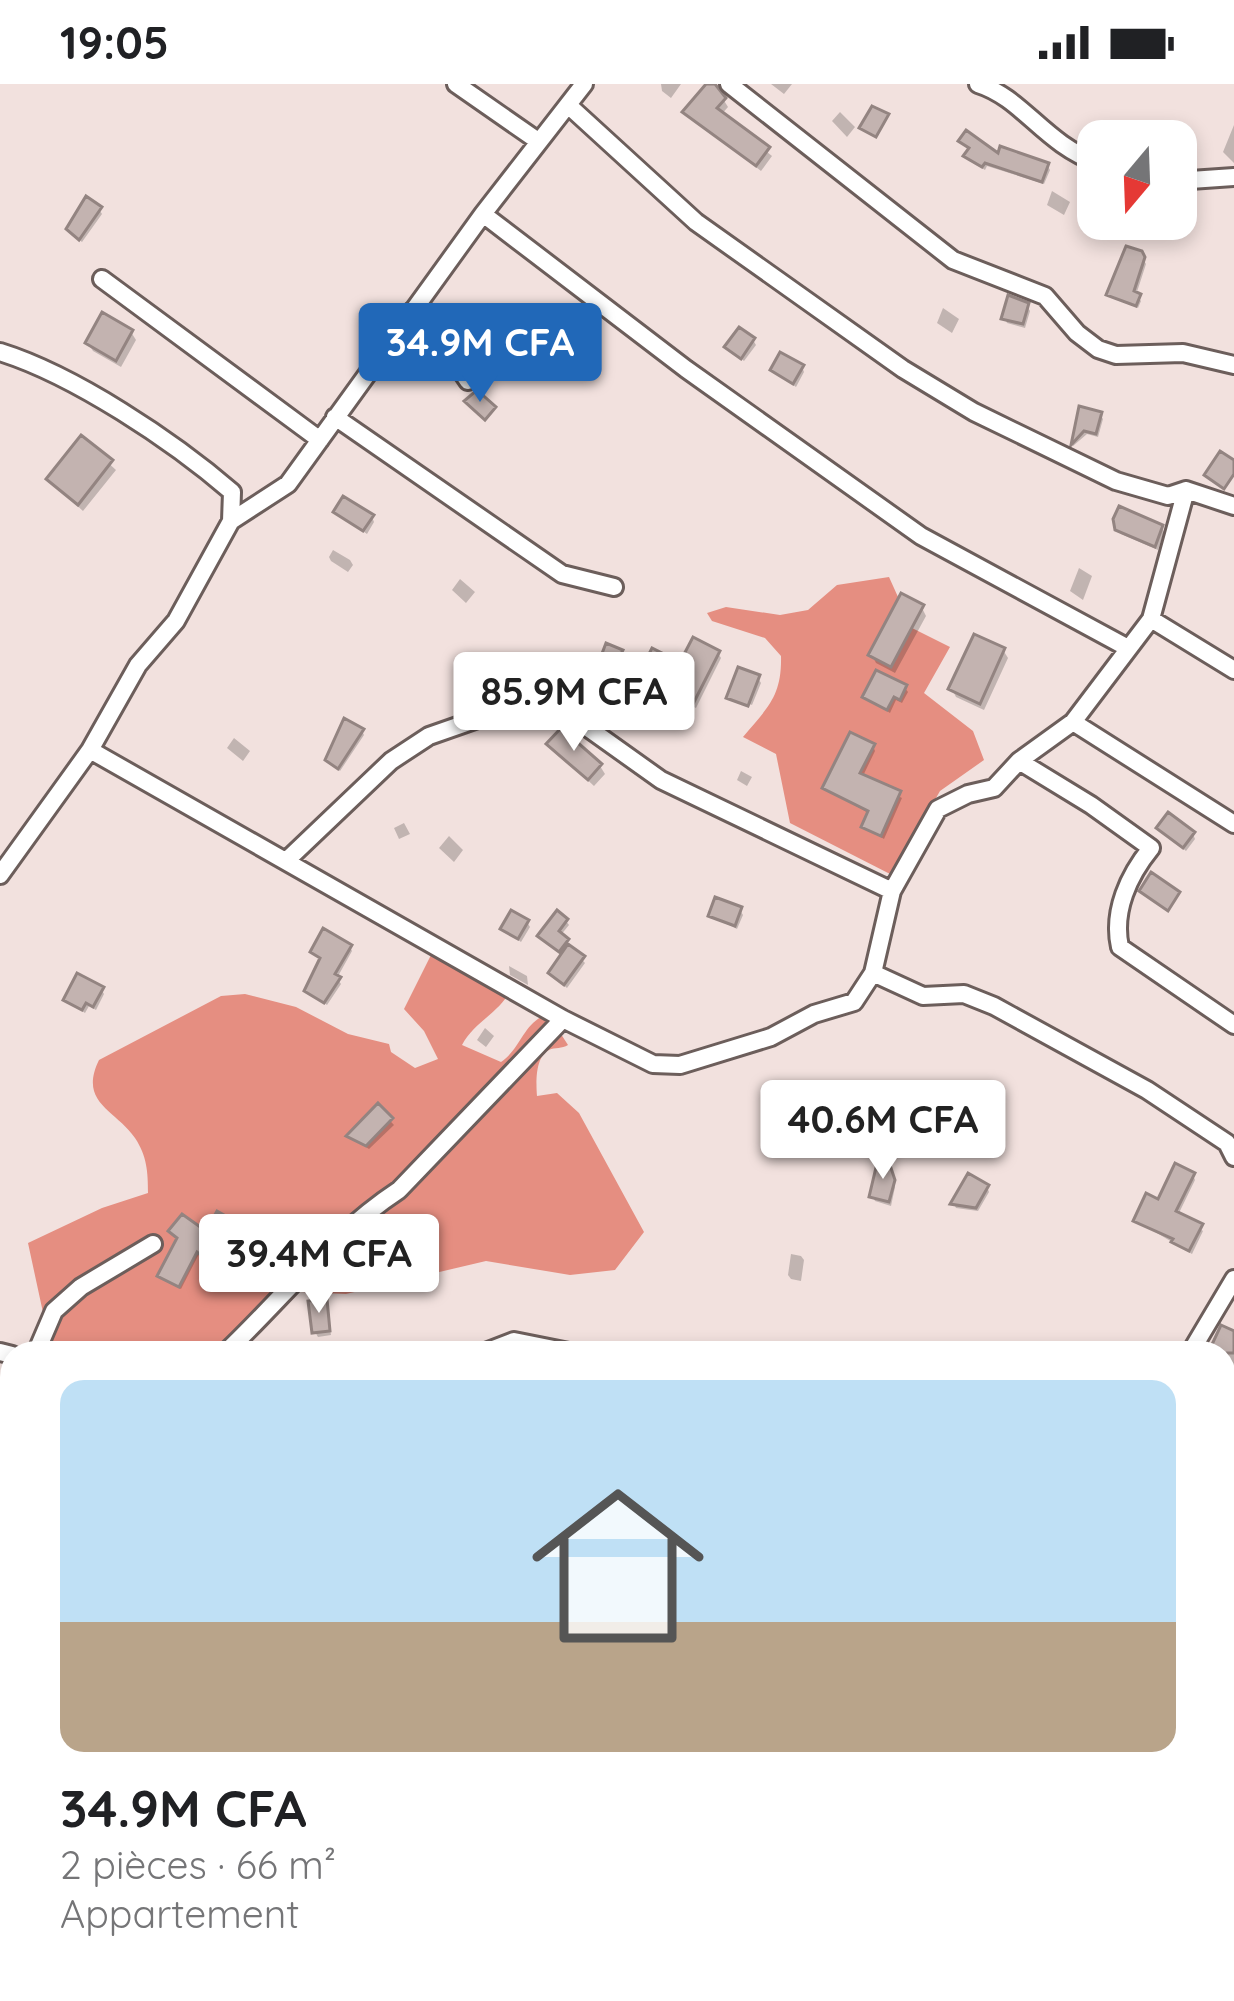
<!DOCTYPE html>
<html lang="fr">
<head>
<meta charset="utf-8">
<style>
	body { margin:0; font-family:Quicksand,sans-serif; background:#f2f2f2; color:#202124; height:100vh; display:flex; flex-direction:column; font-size:45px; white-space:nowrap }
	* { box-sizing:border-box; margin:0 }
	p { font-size:39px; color:#757577 }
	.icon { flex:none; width:66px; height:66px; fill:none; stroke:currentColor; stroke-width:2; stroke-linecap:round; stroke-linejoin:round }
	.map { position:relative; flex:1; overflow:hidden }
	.side { position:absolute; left:0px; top:1257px; width:1236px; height:660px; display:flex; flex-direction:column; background:#fff; border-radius:36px 36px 0 0; box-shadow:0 6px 18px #0003 }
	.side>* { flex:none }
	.needle { width:78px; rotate:199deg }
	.fabs { position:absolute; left:1077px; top:36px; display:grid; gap:24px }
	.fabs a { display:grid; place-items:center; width:120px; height:120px; border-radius:24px; background:#fff; box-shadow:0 6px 18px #0003; font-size:60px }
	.price { position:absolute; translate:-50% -102px; padding:0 27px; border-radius:12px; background:#fff; color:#222; font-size:39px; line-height:78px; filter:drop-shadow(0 3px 6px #0008) }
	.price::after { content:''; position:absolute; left:50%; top:72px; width:36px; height:27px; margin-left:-18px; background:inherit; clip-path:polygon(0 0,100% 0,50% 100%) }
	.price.active { background:#2168b8; color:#fff }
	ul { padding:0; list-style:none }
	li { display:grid; align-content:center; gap:24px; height:636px; padding:0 60px }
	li+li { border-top:3px solid #e0e0e0 }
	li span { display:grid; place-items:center; height:372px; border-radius:24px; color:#555 }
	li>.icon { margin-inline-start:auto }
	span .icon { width:216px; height:216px; fill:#fffc; stroke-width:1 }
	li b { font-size:51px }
	.status { display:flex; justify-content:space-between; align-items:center; height:84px; padding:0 60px; background:#fff; direction:ltr }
	.status svg { height:33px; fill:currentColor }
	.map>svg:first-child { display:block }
	.forest { fill:#e58e81 }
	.shadow { fill:#0003 }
	.building { fill:#c3b3b0; stroke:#938481; stroke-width:3 }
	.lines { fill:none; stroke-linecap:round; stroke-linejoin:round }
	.minor-casing { stroke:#6c5e5b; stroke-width:22 }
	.minor { stroke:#fff; stroke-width:16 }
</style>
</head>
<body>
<div class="status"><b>19:05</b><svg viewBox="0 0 49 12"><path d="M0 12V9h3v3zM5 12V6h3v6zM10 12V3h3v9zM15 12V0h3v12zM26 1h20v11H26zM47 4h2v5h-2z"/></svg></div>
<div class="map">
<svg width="1234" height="1917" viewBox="0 0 1234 1917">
	<rect width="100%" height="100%" fill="#f2e1de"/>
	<!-- forest -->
	<path class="forest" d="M889 493 912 544 950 563 924 609 973 647 984 676 940 707 892 791 790 739 776 670 743 653C767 624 782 613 781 572L765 554 712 537 707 529 726 523 780 531 808 526 837 501Z
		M435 863 510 907C499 929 473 939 462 961L501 978C519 966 523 943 541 933L557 944 568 961C562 965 555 963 549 966 535 973 536 999 537 1012L557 1009 579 1029 644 1148 615 1186 570 1191 486 1177 346 1210 276 1207C262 1223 248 1244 231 1257 198 1282 91 1267 50 1261L28 1159 102 1124 148 1109C148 1088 147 1072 135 1054 116 1026 78 1019 99 976L221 912 245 910 296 923 348 950 389 960 391 968 415 984 438 975 424 947 404 925Z"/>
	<!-- shadow -->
	<path class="shadow" d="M661 0H681L671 14 662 7Z
		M771 0H792L784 10Z
		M723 15 728 23 721 31 772 72 761 87 686 28Z
		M840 28 855 43 847 53 832 37Z
		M1234 41V79L1223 68Z
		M961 57 1000 74 1047 81 1050 86 1044 100 987 82 985 86 969 76 966 72 971 66Z
		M1052 107 1070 118 1064 131 1047 121Z
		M99 125 102 130 82 158 72 150Z
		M1140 170 1146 180 1136 211 1141 217 1138 224 1109 210Z
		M1027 222 1030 227 1025 244 1007 239 1005 234Z
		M943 224 959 235 952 249 937 239Z
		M131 248 136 256 121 283 93 267 88 259Z
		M753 256 756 261 744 277 728 263Z
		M802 283 804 288 796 303 773 286Z
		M1100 331 1103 335 1098 353 1087 350 1073 362 1072 359Z
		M82 355 116 386 83 427 49 396Z
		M336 428 372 433 374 438 367 450Z
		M1161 443 1164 448 1158 466 1121 450 1118 445Z
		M333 466 350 476 353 481 348 488 331 477 329 473Z
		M1079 484 1092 492 1083 516 1070 507Z
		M460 495 475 508 466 519 452 506Z
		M922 524 926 532 895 589 876 579 872 571Z
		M1003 566 1008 574 984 626 956 613 952 605Z
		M621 568 623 577 644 588 682 582 718 569 721 574 696 624 653 605 636 641 621 610 607 639 591 631 588 626 596 608 573 590 599 584Z
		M758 594 761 599 752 621 730 612Z
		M905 604 908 608 902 619 896 616 890 629 866 613Z
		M362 647 364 651 340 687 328 676Z
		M234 654 250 667 243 677 227 664Z
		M550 661 600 682 605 690 594 702Z
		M873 662 875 667 862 694 902 714 884 755 864 743 870 730 825 704Z
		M741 687 752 693 747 702 737 696Z
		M404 739 410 750 399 755 394 744Z
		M1159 744 1193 750 1195 755 1186 767Z
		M449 752 463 766 454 778 439 764Z
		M740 826 743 831 737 845 711 832Z
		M566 837 569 841 560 852 585 879 567 904 551 890 564 872 541 852Z
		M527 838 530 843 521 858 503 845Z
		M350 863 352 867 337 894 341 900 327 921 308 907 323 876 313 868Z
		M509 882 527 892 528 901 510 891Z
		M101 905 104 910 96 926 89 922 85 929 66 916Z
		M485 944 494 952 486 963 477 956Z
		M378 1024 394 1041 369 1065 350 1053Z
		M890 1086 895 1103 891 1122 875 1117 873 1113Z
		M1193 1091 1195 1096 1178 1131 1203 1147 1192 1170 1137 1137Z
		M987 1103 989 1108 978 1127 956 1124 954 1120Z
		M229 1137 232 1141 206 1175 199 1170 181 1205 163 1196 161 1192 179 1155 207 1151Z
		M791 1170 801 1172 804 1176 801 1197 791 1195 788 1191Z
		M326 1218 331 1251 318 1253 315 1248Z
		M1234 1254V1283L1224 1279V1269H1212Z
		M0 1481 12 1495 0 1508Z
		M0 1536 12 1546V1571L1 1580Z
		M23 1905H66V1917H26Z
		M615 1905H637L631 1912 636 1917H605Z"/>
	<!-- building -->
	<path class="building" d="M706 0H715L726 14 717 24 770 63 756 82 682 28Z
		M872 22 889 30 876 53 859 44Z
		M966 46 998 69 1000 62 1049 79 1042 98 985 79 982 83 963 72 969 64 958 57Z
		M86 112 102 123 79 156 66 145Z
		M1126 162 1142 167 1145 173 1134 207 1141 210 1136 222 1106 211Z
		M1008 211 1029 219 1023 240 1001 235Z
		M102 228 133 246 116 277 85 259Z
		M739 243 755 254 741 275 724 263Z
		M780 268 804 281 793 300 770 286Z
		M477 306 496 323 485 336 464 317Z
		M1079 322 1102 328 1096 350 1084 347 1071 361Z
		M81 351 113 376 78 421 46 395Z
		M1220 367 1234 376V390L1224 405 1204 391Z
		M343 412 374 431 363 447 333 428Z
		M1119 422 1163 441 1155 463 1115 446 1113 435Z
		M901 509 924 521 891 583 868 571Z
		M974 550 1005 564 980 620 948 605Z
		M693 553 720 567 693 620 650 601 631 639 616 608 604 635 584 626 594 605 569 590 582 570 598 580 606 559 623 566 620 572 642 584 652 564 680 578Z
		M738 583 760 591 748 622 726 614Z
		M876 586 907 601 900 616 894 613 887 626 862 613Z
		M344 634 364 645 338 685 325 676Z
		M561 644 602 680 588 696 546 660Z
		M850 648 875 660 860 689 901 707 881 752 861 743 868 727 822 704Z
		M1168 728 1195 748 1183 764 1156 744Z
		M1151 788 1180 808 1168 827 1139 807Z
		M715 813 742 823 735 842 708 832Z
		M511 826 529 836 518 855 500 845Z
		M557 826 568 835 559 847 569 855 559 868 537 852Z
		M323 844 352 861 335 890 341 893 324 919 304 907 320 874 310 868Z
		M568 860 585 872 564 901 548 889Z
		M77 889 104 903 93 923 86 919 82 926 63 916Z
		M378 1019 393 1034 366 1062 346 1052Z
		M878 1075 889 1078 895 1096 889 1118 869 1113Z
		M1175 1079 1195 1089 1176 1127 1203 1140 1189 1167 1171 1158 1173 1155 1133 1137 1146 1109 1158 1115Z
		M968 1089 989 1101 976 1124 950 1120Z
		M217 1127 231 1135 203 1173 197 1168 179 1203 157 1192 177 1154 168 1147 182 1130 206 1147Z
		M327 1215 330 1247 312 1249 308 1217Z
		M1221 1241 1234 1247V1269H1208Z"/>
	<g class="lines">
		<defs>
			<path id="minor" d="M456 0 538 57
				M729 0 953 176 1045 212 1077 249 1098 265 1116 271 1183 269 1234 281
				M978 0C1023 14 1044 60 1098 79
				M568 21 696 138 903 285 974 328 1116 397 1168 412 1186 406 1151 535
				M1176 97 1234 93
				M483 130 686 285 921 452 1128 564
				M102 195 320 356
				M413 226 431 243 468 297
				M0 268C74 291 173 357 232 408L231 437
				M335 333 562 490 614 503
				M1186 406 1234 422
				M1073 638 1234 740
				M90 666 563 935 653 980 680 981 771 953 814 930 854 918 873 889 892 807 938 725 968 710 994 704 1019 677 1073 638 1151 535 1234 586
				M1019 677 1091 721 1151 764C1129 791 1112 827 1120 863L1234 941
				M286 777 391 677 429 652 529 617 567 629 661 696 892 807
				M0 791 90 666 138 581 176 537 231 437 288 400 483 130 584 0
				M873 889 923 912 964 910 994 922 1147 1006 1227 1059 1234 1073
				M0 1268 12 1271
				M36 1269 54 1227 81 1203 153 1160
				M225 1269C283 1214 332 1150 399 1106L563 935
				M483 1269 514 1257 574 1269
				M1190 1269 1234 1195
				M0 1455 12 1472
				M1224 1504 1234 1503
				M0 1598 12 1579
				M203 1905 214 1917
				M1057 1905 1091 1917
				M809 1917 812 1905"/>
		</defs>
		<!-- minor casing -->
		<use href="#minor" class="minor-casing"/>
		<!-- minor -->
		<use href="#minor" class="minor"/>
	</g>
</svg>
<div class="fabs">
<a><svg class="needle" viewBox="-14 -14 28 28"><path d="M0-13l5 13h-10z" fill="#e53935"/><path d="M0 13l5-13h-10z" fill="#757577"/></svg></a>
</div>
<b class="price active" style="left:480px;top:321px">34.9M CFA</b>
<b class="price" style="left:574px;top:670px">85.9M CFA</b>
<b class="price" style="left:883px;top:1098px">40.6M CFA</b>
<b class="price" style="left:319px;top:1232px">39.4M CFA</b>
<section class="side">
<ul>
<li><span style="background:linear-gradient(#bfe0f5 65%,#b9a48a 0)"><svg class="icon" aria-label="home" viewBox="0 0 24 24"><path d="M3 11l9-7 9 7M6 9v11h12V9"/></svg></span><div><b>34.9M CFA</b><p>2 pièces · 66 m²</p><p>Appartement</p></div></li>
</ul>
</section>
</div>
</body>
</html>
